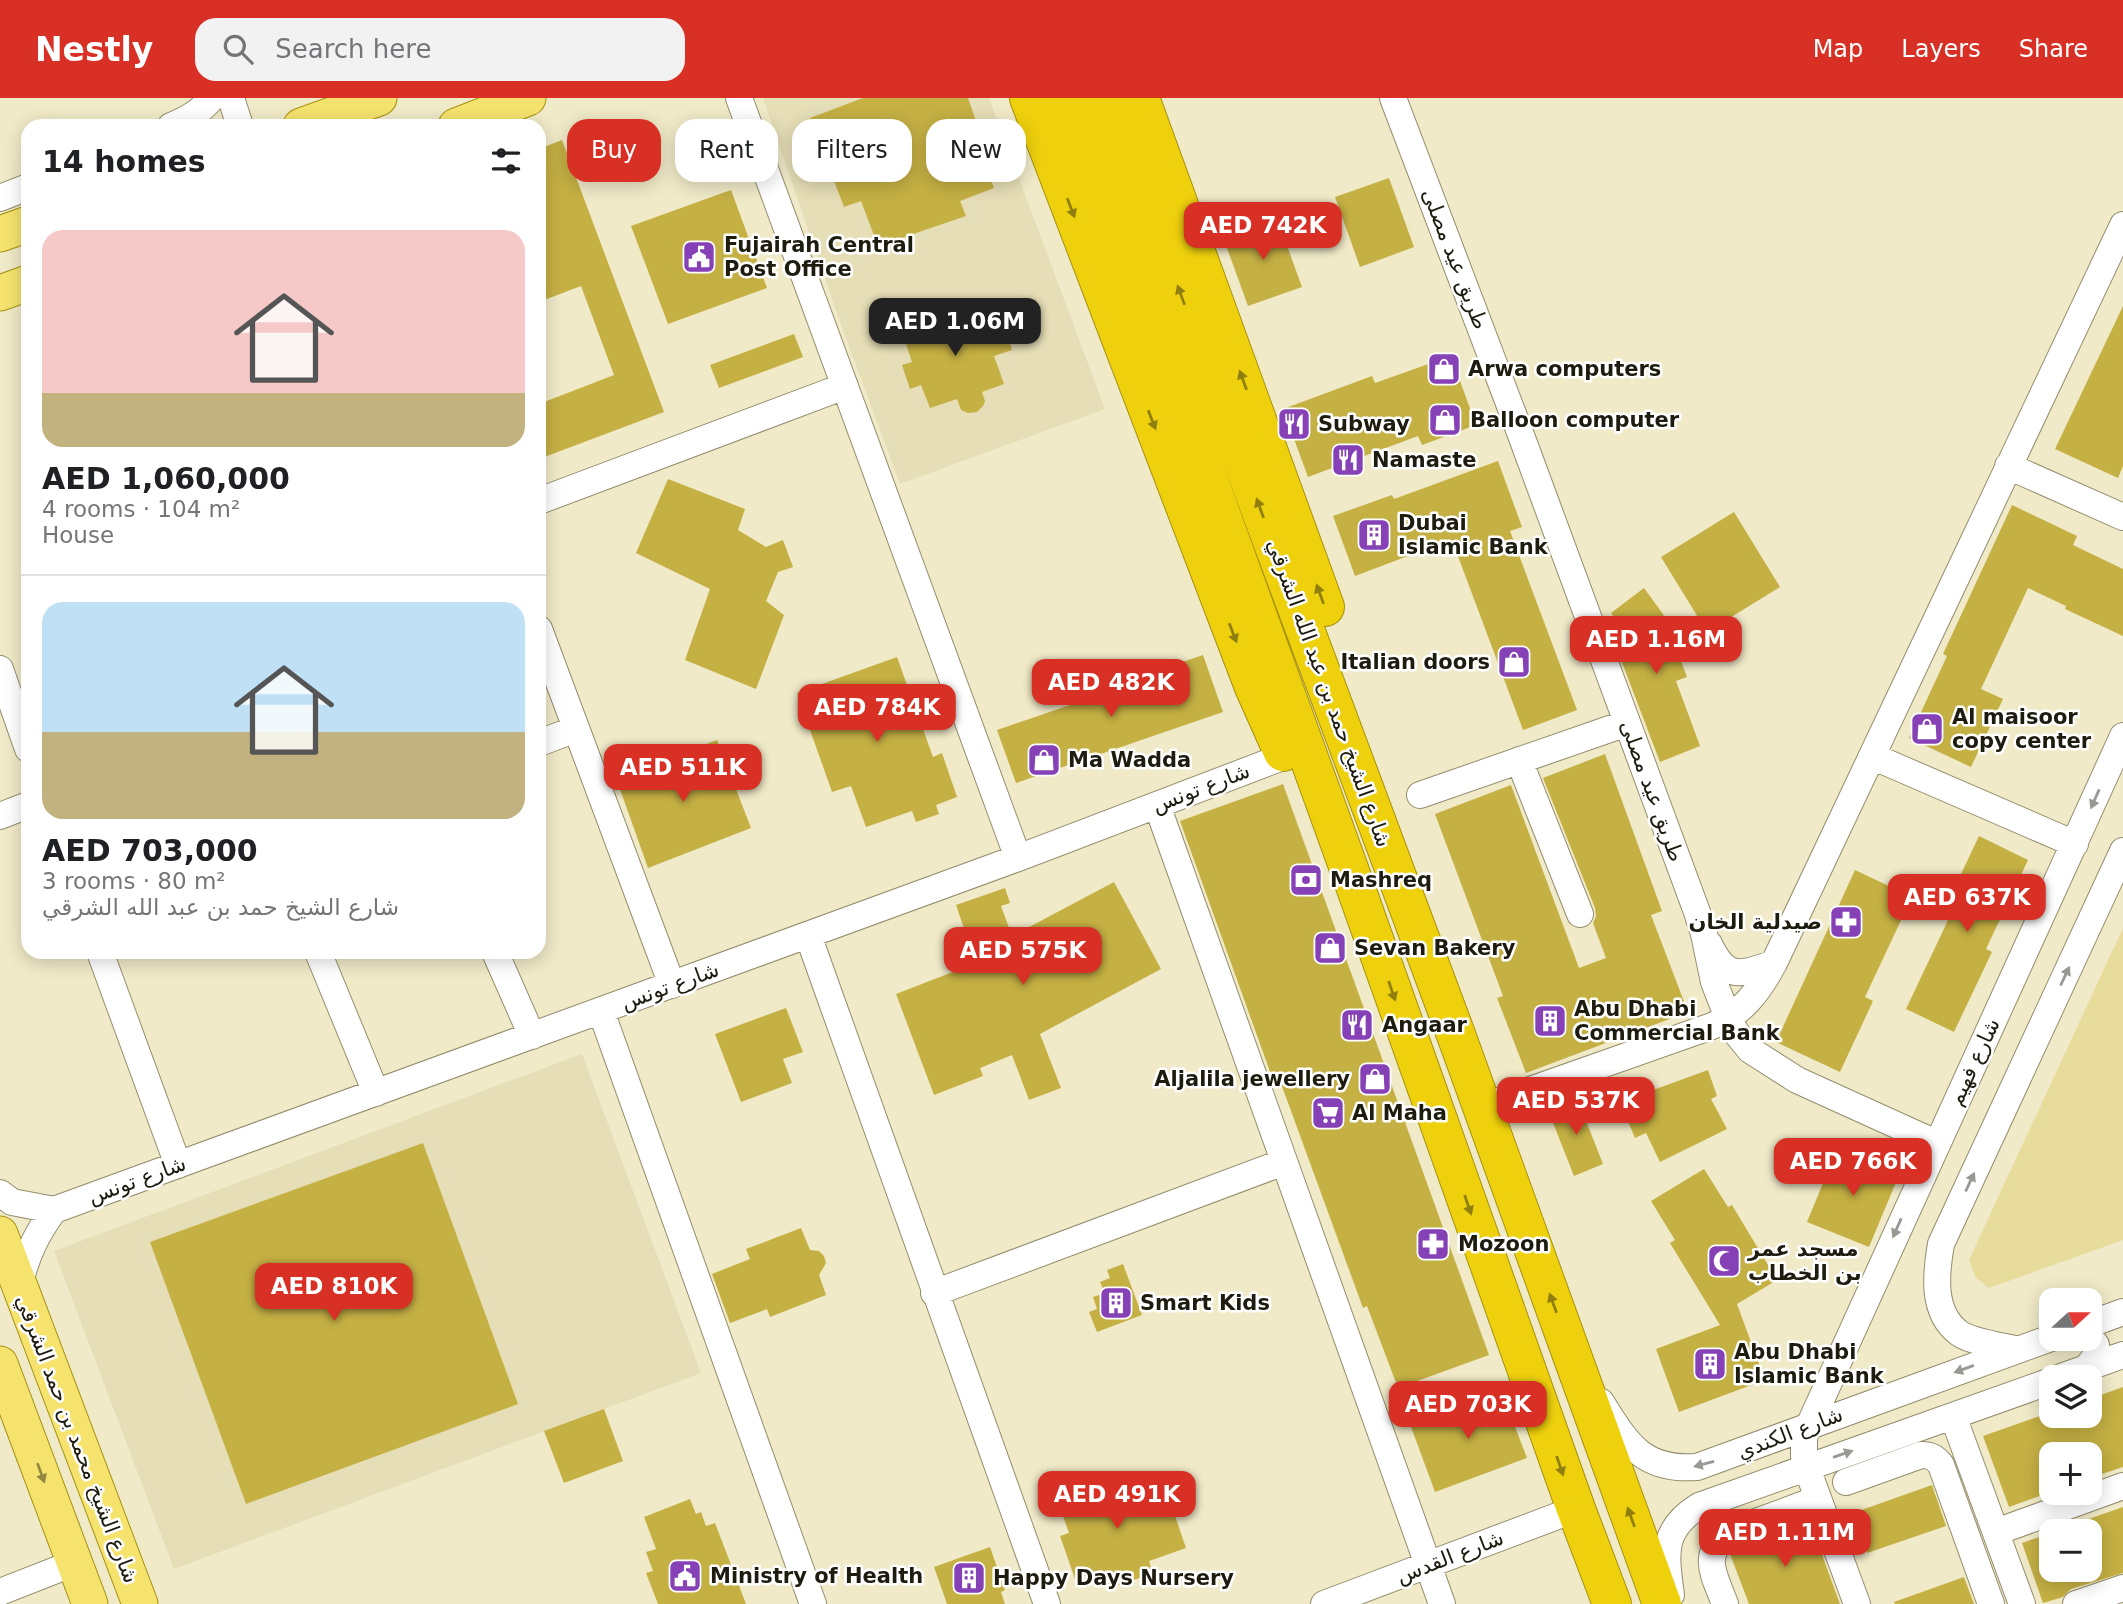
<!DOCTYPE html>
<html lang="en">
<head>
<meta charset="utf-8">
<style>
	body { margin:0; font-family:"DejaVu Sans","Noto Sans Arabic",sans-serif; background:#f2f2f2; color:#202124; height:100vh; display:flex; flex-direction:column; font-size:26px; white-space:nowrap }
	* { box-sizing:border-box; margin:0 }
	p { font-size:23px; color:#757577 }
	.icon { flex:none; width:38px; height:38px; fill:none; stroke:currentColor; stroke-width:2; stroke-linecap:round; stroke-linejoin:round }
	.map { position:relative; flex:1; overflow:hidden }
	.panel { position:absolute; left:21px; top:21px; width:525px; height:840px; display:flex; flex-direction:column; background:#fff; border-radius:21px; box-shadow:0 4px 18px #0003 }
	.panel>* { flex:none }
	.hud { position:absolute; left:567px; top:21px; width:665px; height:63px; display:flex; gap:14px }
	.needle { width:46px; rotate:69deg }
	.controls { position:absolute; left:2039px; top:1190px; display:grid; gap:14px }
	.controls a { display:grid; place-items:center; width:63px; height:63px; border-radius:14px; background:#fff; box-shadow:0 4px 18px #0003; font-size:35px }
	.price { position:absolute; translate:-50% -60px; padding:0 16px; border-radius:14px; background:#d93025; color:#fff; font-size:23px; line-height:46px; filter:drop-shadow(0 2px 4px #0008) }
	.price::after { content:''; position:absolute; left:50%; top:42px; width:21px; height:16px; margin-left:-10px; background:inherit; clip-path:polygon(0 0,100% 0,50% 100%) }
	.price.active { background:#222; color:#fff }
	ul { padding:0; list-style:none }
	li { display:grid; align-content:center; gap:14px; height:371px; padding:0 21px }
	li+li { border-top:2px solid #e0e0e0 }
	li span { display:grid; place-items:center; height:217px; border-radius:21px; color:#555 }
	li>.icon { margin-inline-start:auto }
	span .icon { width:126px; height:126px; fill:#fffc; stroke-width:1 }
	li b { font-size:30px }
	h2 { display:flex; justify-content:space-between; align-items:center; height:84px; padding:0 21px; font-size:30px }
	.pill { padding:0 24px; border-radius:21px; background:#fff; box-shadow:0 4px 18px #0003; font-size:24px; line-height:63px }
	.pill.active { background:#d93025; color:#fff }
	header { display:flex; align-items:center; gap:42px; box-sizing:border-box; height:98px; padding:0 35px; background:#d93025; color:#fff }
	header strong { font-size:33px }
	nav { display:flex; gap:38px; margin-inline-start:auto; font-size:24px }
	.search { width:490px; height:63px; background:#f2f2f2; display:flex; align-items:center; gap:18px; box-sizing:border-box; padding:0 24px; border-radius:21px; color:#757577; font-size:26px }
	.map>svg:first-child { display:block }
	.built { fill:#e6deb6 }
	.green { fill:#e8dc9d }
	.building { fill:#c5b044 }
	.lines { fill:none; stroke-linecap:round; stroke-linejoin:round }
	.minor-casing { stroke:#938d6d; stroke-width:28 }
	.major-casing { stroke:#a5910e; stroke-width:37 }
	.highway-casing { stroke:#a5910e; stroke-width:40 }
	.minor { stroke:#fff; stroke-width:26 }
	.major { stroke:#f5e36e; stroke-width:35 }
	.highway { stroke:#eed00d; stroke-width:38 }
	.oneway { fill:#907f0e }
	.oneway2 { fill:#9a9893 }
	.oneway3 { fill:#948943 }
	.labels { text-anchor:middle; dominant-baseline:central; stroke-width:5; stroke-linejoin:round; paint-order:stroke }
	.poi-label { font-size:21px; font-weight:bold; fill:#1e1b0f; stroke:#fff; text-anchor:start }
	.street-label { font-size:21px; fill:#1e1b0f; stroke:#fff }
</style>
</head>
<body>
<header>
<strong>Nestly</strong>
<div class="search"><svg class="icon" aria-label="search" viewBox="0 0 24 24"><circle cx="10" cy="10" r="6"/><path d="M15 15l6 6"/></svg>Search here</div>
<nav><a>Map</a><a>Layers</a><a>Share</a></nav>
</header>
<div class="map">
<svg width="2123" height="1506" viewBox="0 0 2123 1506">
	<rect width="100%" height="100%" fill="#f0eac8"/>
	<!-- built -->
	<path class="built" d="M763 0H989L1105 311 900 386 840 224Z
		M582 956 701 1275 174 1471 54 1153Z"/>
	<!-- green -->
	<path class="green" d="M2123 830V1142L1989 1190 1976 1180 1969 1162Z"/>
	<!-- building -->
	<path class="building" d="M863 0H968L977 26 971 28 994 90 960 103 966 118 878 148 861 103 844 109 810 20Z
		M562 42 664 314 539 361V306L614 277 581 188 539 204V51Z
		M1389 80 1414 149 1360 169 1335 99Z
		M731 92 767 190 668 226 631 128Z
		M1277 120 1302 189 1248 208 1223 139Z
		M936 203 946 204 952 220 969 213 977 215 985 231 1003 225 1012 252 994 258 1004 286 982 294 985 303 983 308 977 314 968 315 961 312 957 301 930 310 921 287 910 291 902 267 912 264 903 237 931 226 926 213 930 207Z
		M2123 208V368L2118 380 2055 351Z
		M794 236 803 259 719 290 710 267Z
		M1451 258 1476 327 1422 347 1418 338 1308 379 1283 311 1372 278 1375 285Z
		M1498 363 1522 429 1510 433 1577 612 1523 632 1456 453 1442 458 1437 447 1355 478 1333 418 1392 397 1394 401Z
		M668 381 745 411 738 432 766 449 783 442 793 469 778 474 766 503 784 517 756 591 685 562 710 491 636 455Z
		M2012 407 2077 438 2073 447 2123 471V538L2065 511 2066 508 2028 490 1981 591 2003 601 1971 669 1909 640 1947 558 1943 556Z
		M1734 414 1780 489 1707 534 1661 459Z
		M1644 490 1663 516 1687 579 1676 583 1700 648 1660 664 1618 554 1635 548 1611 515Z
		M1203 557 1223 614 1016 685 997 632 1079 604 1077 600Z
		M897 559 933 659 942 655 957 699 936 707 939 716 916 724 912 713 866 729 851 688 832 694 797 595Z
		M717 642 751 730 648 770 616 680Z
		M1605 656 1662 813 1651 817 1688 914 1526 975 1497 900 1503 898 1435 716 1511 687 1579 870 1606 860 1593 825 1596 818 1595 810 1543 680Z
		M1283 686 1489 1257 1398 1290 1367 1208 1363 1210 1279 980 1273 982 1180 723Z
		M1979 738 2028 762 1986 851 1992 854 1954 934 1906 911 1951 816 1944 812Z
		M1855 772 1912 799 1865 899 1873 903 1840 974 1776 944Z
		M1114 784 1161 871 1040 936 1061 990 1029 1002 1012 957 980 970 983 978 934 997 896 896 976 865 956 807 1005 790 1010 805 1001 808 1012 838Z
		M786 910 803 954 783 961 792 985 741 1004 715 936Z
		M1708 972 1717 998 1711 1001 1727 1031 1660 1064 1646 1035 1635 1040 1616 994 1641 984 1645 995Z
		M1577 1000 1603 1066 1574 1078 1548 1012Z
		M423 1045 518 1306 246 1406 150 1144Z
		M1837 1051 1899 1077 1869 1149 1807 1124Z
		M1704 1071 1728 1109 1732 1107 1777 1182 1737 1206 1765 1282 1679 1314 1656 1251 1720 1227 1670 1145 1675 1142 1651 1103Z
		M801 1130 810 1152 819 1153 824 1158 826 1165 819 1177 826 1197 770 1219 767 1211 730 1225 712 1176 750 1161 746 1151Z
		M1123 1166 1142 1217 1097 1234 1089 1214 1097 1211 1093 1199 1105 1195 1100 1184 1110 1180 1107 1172Z
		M2123 1289V1369L2090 1380V1356H2051V1394L2009 1409 1983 1338 2051 1314V1318H2090V1301Z
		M1501 1292 1527 1360 1435 1394 1410 1326Z
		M604 1311 623 1363 564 1385 544 1333Z
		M1149 1379 1160 1413 1172 1409 1186 1450 1149 1463 1153 1475 1109 1491 1102 1472 1075 1481 1060 1438 1069 1435 1056 1399 1097 1385 1103 1395Z
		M1932 1387 1946 1428 1867 1455 1853 1415Z
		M690 1401 696 1416 701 1414 706 1428 715 1425 746 1506H658L646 1475 653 1473 646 1454 656 1451 644 1419Z
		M2123 1409V1475L2071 1491 2063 1499 2043 1505 2022 1445 2051 1435V1472H2090V1433H2060V1431Z
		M1809 1421 1840 1506H1749L1730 1456 1732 1453 1738 1448Z
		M990 1449 1005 1492 1001 1494 1005 1506H947L934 1469Z
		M1964 1479 1974 1506H1895L1894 1504Z"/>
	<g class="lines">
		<defs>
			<path id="minor" d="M231 0 240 28
				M739 0 1018 760
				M1393 0 1518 329 1697 814 1704 836 1714 884 1728 920 1737 936 1750 952 1797 982 1936 1045
				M171 28C188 21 200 14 212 0
				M0 100 28 89
				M2008 368 2123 419
				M539 403 845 288
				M539 531 672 887
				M0 571 28 651
				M539 645 576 631
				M1874 659 2075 746
				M1519 662 1580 816
				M1420 697 1627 625
				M1157 707 1442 1506
				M0 718 28 707
				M808 837 1047 1506
				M1709 846C1726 882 1740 878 1774 865
				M100 854 178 1067
				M318 854 376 995
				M495 854 532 938
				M601 913 813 1506
				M1482 1009 1712 928C1742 916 1759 893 1774 865 1892 620 2005 372 2123 127
				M0 1095 12 1104 54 1112 1018 760 1285 658
				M19 1187C27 1157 35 1138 54 1112
				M934 1195 1284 1064
				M2090 1226 2123 1214
				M2018 1252C2003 1248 1971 1244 1959 1235 1931 1214 1936 1175 1941 1146L2123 753
				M2086 1271 2097 1256 2096 1247 2090 1239
				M2061 1279 2123 1257
				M1601 1304C1627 1345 1642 1373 1697 1369L2051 1240
				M1953 1318 2022 1506
				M1846 1384 1921 1357C1930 1357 1935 1359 1941 1367L1991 1506
				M1996 1434 2123 1388
				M0 1494 74 1465
				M1671 1497C1666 1458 1660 1432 1699 1408L2051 1283
				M1324 1506 1576 1411
				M1725 1506C1714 1476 1700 1458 1729 1434L1818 1401
				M1857 1506 1804 1362V1339L2123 638
				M2076 1506 2123 1490"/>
			<path id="major" d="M301 28 379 0
				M456 28 528 0
				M0 136 28 126
				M0 195 28 185
				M0 1136 140 1506
				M0 1266 90 1506"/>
			<path id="highway" d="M1029 0 1254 589 1283 654
				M1068 0 1104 92 1353 782 1576 1411 1612 1506
				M1107 0 1455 934 1662 1506
				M1140 0 1325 509"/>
		</defs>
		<!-- minor casing -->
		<use href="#minor" class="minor-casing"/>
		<!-- major casing -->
		<use href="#major" class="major-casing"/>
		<!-- highway casing -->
		<use href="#highway" class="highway-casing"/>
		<!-- minor -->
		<use href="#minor" class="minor"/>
		<!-- major -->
		<use href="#major" class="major"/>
		<!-- highway -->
		<use href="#highway" class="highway"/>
	</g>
	<!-- one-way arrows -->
	<defs><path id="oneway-solid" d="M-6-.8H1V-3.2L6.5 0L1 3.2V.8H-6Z" transform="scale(1.75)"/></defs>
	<g class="oneway">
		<use href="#oneway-solid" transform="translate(1071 110) rotate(69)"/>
		<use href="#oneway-solid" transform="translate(1181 197) rotate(-110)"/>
		<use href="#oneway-solid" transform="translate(1243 282) rotate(-110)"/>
		<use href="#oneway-solid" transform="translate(1152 322) rotate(69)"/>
		<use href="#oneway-solid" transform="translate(1260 410) rotate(-110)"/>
		<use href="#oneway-solid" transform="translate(1320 496) rotate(-110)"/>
		<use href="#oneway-solid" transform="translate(1233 535) rotate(69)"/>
		<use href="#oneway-solid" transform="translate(1392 893) rotate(71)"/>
		<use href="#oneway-solid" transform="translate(1468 1107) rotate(71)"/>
		<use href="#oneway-solid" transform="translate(1553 1205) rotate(-110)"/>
		<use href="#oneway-solid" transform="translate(1560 1368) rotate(71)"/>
		<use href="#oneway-solid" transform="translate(1631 1419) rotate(-110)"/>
	</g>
	<g class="oneway2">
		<use href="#oneway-solid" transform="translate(2095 701) rotate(114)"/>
		<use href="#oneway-solid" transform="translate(2065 878) rotate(-65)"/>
		<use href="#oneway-solid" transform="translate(1970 1084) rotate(-65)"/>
		<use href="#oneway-solid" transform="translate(1897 1130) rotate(114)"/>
		<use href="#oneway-solid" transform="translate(1964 1271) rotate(160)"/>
		<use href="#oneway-solid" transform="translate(1843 1356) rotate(-19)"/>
		<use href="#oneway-solid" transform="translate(1704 1366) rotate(165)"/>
	</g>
	<use class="oneway3" href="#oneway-solid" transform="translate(41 1375) rotate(70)"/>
	<!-- icons -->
	<defs>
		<symbol id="civic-square" viewBox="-11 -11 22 22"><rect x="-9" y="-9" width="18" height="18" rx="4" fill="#8541b5" stroke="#fff"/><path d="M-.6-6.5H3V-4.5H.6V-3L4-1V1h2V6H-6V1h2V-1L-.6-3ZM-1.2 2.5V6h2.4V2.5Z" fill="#fff"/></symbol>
		<symbol id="shop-square" viewBox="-11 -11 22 22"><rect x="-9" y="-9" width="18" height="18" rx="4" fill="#8541b5" stroke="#fff"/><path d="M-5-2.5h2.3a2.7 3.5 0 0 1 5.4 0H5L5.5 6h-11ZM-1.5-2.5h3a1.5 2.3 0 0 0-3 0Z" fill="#fff"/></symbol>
		<symbol id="restaurant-square" viewBox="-11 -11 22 22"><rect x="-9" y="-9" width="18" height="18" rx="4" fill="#8541b5" stroke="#fff"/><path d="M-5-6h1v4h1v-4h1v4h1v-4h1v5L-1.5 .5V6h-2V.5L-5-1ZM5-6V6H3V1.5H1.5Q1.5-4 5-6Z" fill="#fff"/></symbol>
		<symbol id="building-square" viewBox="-11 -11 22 22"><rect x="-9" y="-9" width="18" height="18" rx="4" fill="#8541b5" stroke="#fff"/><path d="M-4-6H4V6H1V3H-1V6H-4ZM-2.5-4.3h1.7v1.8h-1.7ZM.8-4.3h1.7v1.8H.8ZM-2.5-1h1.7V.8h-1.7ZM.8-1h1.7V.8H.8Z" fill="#fff"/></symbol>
		<symbol id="bank-square" viewBox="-11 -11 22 22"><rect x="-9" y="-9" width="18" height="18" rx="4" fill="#8541b5" stroke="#fff"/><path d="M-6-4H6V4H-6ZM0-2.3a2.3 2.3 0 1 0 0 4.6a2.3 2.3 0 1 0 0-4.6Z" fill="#fff"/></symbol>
		<symbol id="pharmacy-square" viewBox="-11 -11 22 22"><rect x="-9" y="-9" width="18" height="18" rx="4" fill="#8541b5" stroke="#fff"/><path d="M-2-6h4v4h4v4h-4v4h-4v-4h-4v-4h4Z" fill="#fff"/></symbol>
		<symbol id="supermarket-square" viewBox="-11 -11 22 22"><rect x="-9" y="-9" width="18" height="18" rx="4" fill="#8541b5" stroke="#fff"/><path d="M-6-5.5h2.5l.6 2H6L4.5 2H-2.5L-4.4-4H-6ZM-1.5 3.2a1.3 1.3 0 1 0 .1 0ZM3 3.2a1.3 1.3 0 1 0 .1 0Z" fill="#fff"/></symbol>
		<symbol id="mosque-square" viewBox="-11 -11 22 22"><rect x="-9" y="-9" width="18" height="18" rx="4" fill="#8541b5" stroke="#fff"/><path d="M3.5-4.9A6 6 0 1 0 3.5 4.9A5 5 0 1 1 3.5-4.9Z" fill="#fff"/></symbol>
	</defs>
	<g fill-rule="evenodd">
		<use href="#civic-square" x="680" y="140" width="38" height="38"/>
		<use href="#shop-square" x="1425" y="252" width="38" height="38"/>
		<use href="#shop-square" x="1426" y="303" width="38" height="38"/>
		<use href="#restaurant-square" x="1275" y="307" width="38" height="38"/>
		<use href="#restaurant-square" x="1329" y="343" width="38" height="38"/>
		<use href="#building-square" x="1355" y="418" width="38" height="38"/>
		<use href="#shop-square" x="1495" y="545" width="38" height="38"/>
		<use href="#shop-square" x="1908" y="612" width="38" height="38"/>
		<use href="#shop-square" x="1025" y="643" width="38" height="38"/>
		<use href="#bank-square" x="1287" y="763" width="38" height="38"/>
		<use href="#pharmacy-square" x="1827" y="805" width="38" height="38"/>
		<use href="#shop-square" x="1311" y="831" width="38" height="38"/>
		<use href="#building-square" x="1531" y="904" width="38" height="38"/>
		<use href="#restaurant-square" x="1338" y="908" width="38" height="38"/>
		<use href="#shop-square" x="1356" y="962" width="38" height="38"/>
		<use href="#supermarket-square" x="1309" y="996" width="38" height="38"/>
		<use href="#pharmacy-square" x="1414" y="1127" width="38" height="38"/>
		<use href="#mosque-square" x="1705" y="1144" width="38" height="38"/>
		<use href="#building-square" x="1097" y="1186" width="38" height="38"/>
		<use href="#building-square" x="1691" y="1247" width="38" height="38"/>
		<use href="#civic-square" x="666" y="1459" width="38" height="38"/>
		<use href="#building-square" x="950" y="1461" width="38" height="38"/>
	</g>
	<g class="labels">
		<!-- poi labels -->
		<g class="poi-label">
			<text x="724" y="147">Fujairah Central<tspan x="724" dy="24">Post Office</tspan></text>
			<text x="1468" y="271">Arwa computers</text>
			<text x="1470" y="322">Balloon computer</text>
			<text x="1318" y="326">Subway</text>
			<text x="1372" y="362">Namaste</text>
			<text x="1398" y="425">Dubai<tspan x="1398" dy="24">Islamic Bank</tspan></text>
			<text x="1490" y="564" text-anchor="end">Italian doors</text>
			<text x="1952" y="619">Al maisoor<tspan x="1952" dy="24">copy center</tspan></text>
			<text x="1068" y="662">Ma Wadda</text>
			<text x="1330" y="782">Mashreq</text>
			<text x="1822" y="824" text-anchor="end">صيدلية الخان</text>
			<text x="1354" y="850">Sevan Bakery</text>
			<text x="1574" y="911">Abu Dhabi<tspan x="1574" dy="24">Commercial Bank</tspan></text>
			<text x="1382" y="927">Angaar</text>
			<text x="1350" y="981" text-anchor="end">Aljalila jewellery</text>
			<text x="1352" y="1015">Al Maha</text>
			<text x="1458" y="1146">Mozoon</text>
			<text x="1748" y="1151">مسجد عمر<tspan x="1748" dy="24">بن الخطاب</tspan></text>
			<text x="1140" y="1205">Smart Kids</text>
			<text x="1734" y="1254">Abu Dhabi<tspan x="1734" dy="24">Islamic Bank</tspan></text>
			<text x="710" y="1478">Ministry of Health</text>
			<text x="993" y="1480">Happy Days Nursery</text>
		</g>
		<!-- street labels -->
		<g class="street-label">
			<text transform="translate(1455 161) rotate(69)">طريق عيد مصلى</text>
			<text transform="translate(1329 595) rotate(70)">شارع الشيخ حمد بن عبد الله الشرقي</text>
			<text transform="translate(1201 690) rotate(-21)">شارع تونس</text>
			<text transform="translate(1652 693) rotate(70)">طريق عيد مصلى</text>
			<text transform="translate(670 888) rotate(-20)">شارع تونس</text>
			<text transform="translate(1974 964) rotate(-65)">شارع فهيم</text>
			<text transform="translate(137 1082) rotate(-20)">شارع تونس</text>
			<text transform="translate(1790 1335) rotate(-21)">شارع الكندي</text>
			<text transform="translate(77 1341) rotate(69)">شارع الشيخ محمد بن حمد الشرقي</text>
			<text transform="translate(1450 1459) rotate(-21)">شارع القدس</text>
		</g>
	</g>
</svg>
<div class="controls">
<a><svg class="needle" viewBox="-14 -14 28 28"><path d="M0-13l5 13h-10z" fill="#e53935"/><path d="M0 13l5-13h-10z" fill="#757577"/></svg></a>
<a><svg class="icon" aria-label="layers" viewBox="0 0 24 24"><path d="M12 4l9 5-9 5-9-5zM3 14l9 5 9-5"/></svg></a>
<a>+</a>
<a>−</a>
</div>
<b class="price" style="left:1263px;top:164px">AED 742K</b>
<b class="price active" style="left:955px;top:260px">AED 1.06M</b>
<b class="price" style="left:1656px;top:578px">AED 1.16M</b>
<b class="price" style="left:1111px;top:621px">AED 482K</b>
<b class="price" style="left:877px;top:646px">AED 784K</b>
<b class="price" style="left:683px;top:706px">AED 511K</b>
<b class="price" style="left:1967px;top:836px">AED 637K</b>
<b class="price" style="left:1023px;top:889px">AED 575K</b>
<b class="price" style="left:1576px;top:1039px">AED 537K</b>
<b class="price" style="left:1853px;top:1100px">AED 766K</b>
<b class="price" style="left:334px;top:1225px">AED 810K</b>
<b class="price" style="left:1468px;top:1343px">AED 703K</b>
<b class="price" style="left:1117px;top:1433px">AED 491K</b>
<b class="price" style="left:1785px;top:1471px">AED 1.11M</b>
<div class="hud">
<a class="pill active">Buy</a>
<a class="pill">Rent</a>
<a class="pill">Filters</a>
<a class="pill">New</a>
</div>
<section class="panel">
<h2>14 homes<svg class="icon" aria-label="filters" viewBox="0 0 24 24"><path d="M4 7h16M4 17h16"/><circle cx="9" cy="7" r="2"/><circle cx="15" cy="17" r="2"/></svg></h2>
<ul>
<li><span style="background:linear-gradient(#f6c9c9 75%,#c2b280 0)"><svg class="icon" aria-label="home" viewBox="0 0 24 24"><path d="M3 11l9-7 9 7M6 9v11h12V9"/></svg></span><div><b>AED 1,060,000</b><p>4 rooms · 104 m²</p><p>House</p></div></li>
<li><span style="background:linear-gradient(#bfe0f5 60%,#c2b280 0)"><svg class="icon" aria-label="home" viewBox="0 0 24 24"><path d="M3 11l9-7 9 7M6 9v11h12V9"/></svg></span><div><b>AED 703,000</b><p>3 rooms · 80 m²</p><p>شارع الشيخ حمد بن عبد الله الشرقي</p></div></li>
</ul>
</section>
</div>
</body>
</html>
